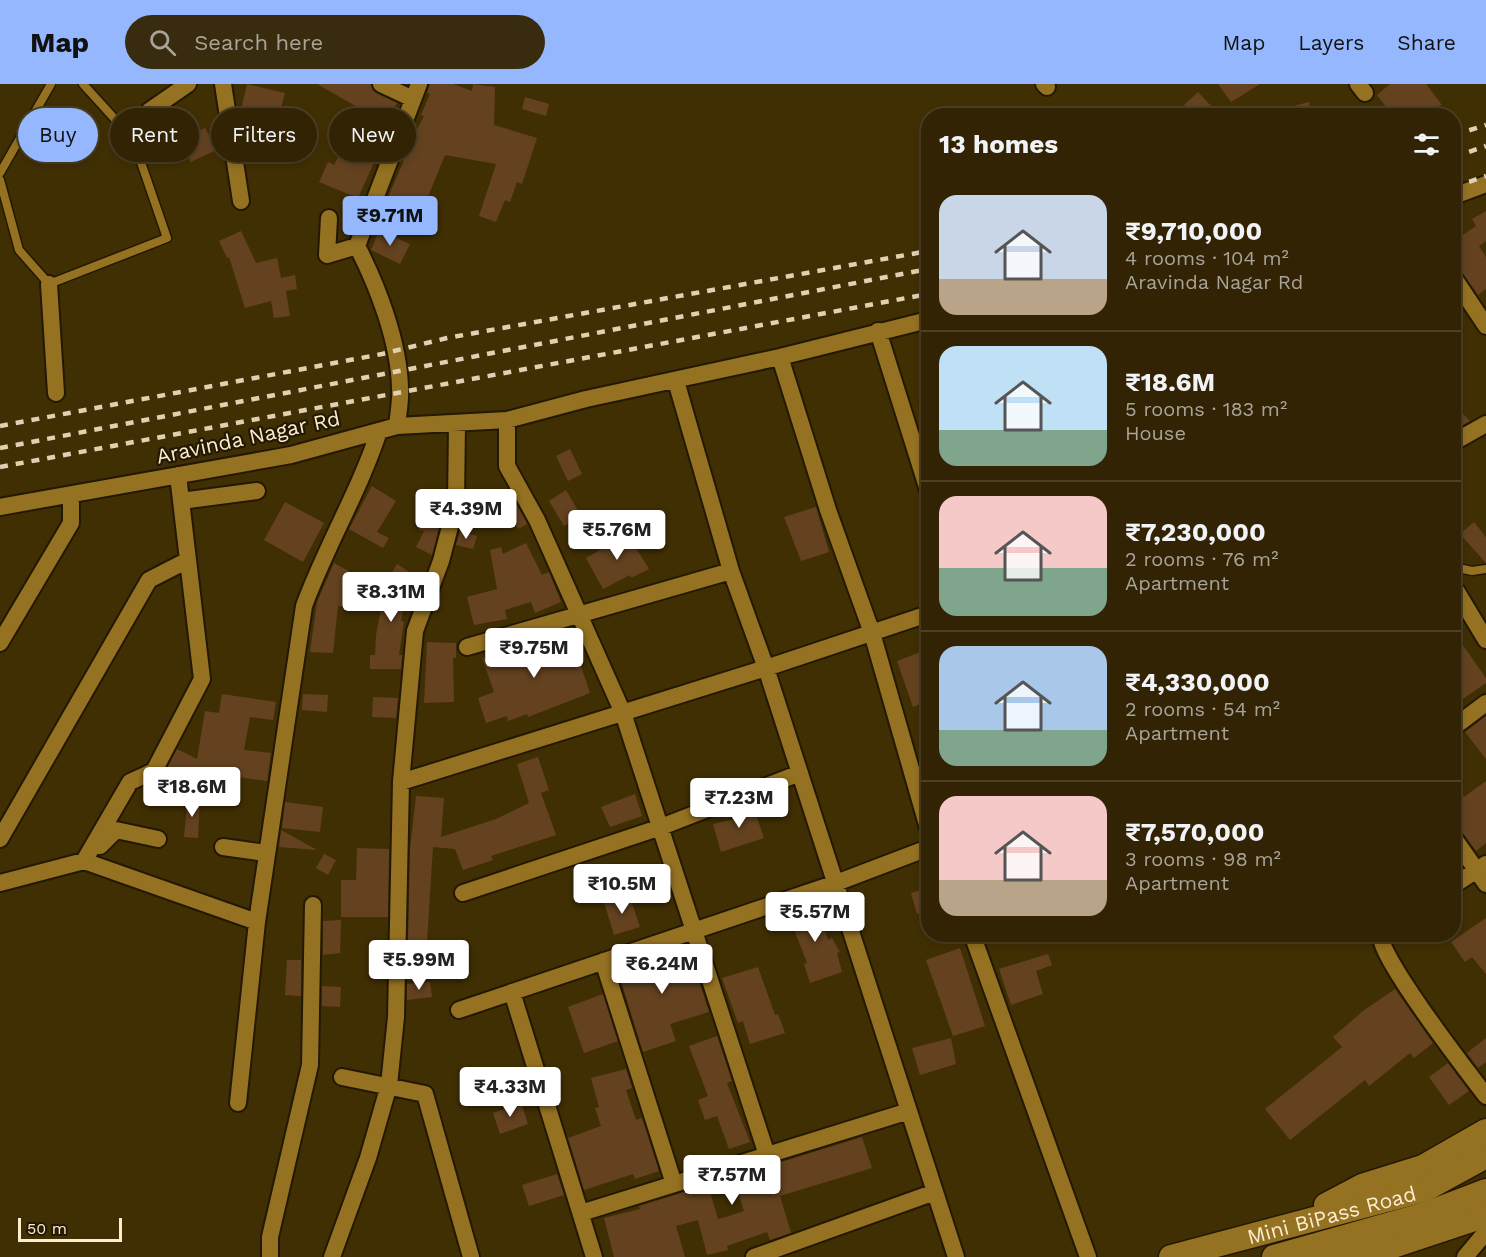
<!DOCTYPE html>
<html lang="en">
<head>
<meta charset="utf-8">
<style>
	body { margin:0; font-family:"Work Sans",sans-serif; background:#392b0d; color:#f1f3f6; height:100vh; display:flex; flex-direction:column; font-size:22px; white-space:nowrap }
	* { box-sizing:border-box; margin:0 }
	p { font-size:20px; color:#a8a49a }
	.icon { flex:none; width:33px; height:33px; fill:none; stroke:currentColor; stroke-width:2; stroke-linecap:round; stroke-linejoin:round }
	.map { position:relative; flex:1; overflow:hidden }
	.panel { position:absolute; left:921px; top:24px; width:540px; height:834px; display:flex; flex-direction:column; background:#312303; border-radius:24px; box-shadow:0 3px 9px #0003,0 0 0 2px #4c4025 }
	.panel>* { flex:none }
	.banner { position:absolute; left:18px; top:24px; width:570px; height:54px; display:flex; gap:12px }
	.scale { position:absolute; left:18px; bottom:15px; width:104px; box-sizing:border-box; padding-left:6px; border:3px solid #fcedd0; border-top:0; font-size:16px; line-height:21px; white-space:nowrap; color:#fcedd0; -webkit-text-stroke:4px #231802; paint-order:stroke }
	.price { position:absolute; translate:-50% -51px; padding:0 14px; border-radius:6px; background:#fff; color:#222; font-size:20px; line-height:39px; filter:drop-shadow(0 2px 3px #0008) }
	.price::after { content:''; position:absolute; left:50%; top:36px; width:18px; height:14px; margin-left:-9px; background:inherit; clip-path:polygon(0 0,100% 0,50% 100%) }
	.price.selected { background:#94b7fd; color:#111 }
	ul { padding:0; list-style:none }
	li { display:flex; align-items:center; gap:18px; height:150px; padding:0 18px }
	li+li { border-top:2px solid #4c4025 }
	li span { display:grid; place-items:center; flex:none; width:168px; height:120px; border-radius:18px; color:#555 }
	li>.icon { margin-inline-start:auto }
	span .icon { width:72px; height:72px; fill:#fffc; stroke-width:1 }
	li b { font-size:26px }
	h2 { display:flex; justify-content:space-between; align-items:center; height:72px; padding:0 18px; font-size:26px }
	.chip { padding:0 21px; border-radius:27px; background:#312303; box-shadow:0 3px 9px #0003,0 0 0 2px #4c4025; font-size:21px; line-height:54px }
	.chip.selected { background:#94b7fd; color:#111 }
	header { display:flex; align-items:center; gap:36px; box-sizing:border-box; height:84px; padding:0 30px; background:#94b7fd; color:#111 }
	header strong { font-size:28px }
	nav { display:flex; gap:33px; margin-inline-start:auto; font-size:21px }
	.search { width:420px; height:54px; background:#392b0d; display:flex; align-items:center; gap:15px; box-sizing:border-box; padding:0 21px; border-radius:33px; color:#a8a49a; font-size:22px }
	.map>svg:first-child { display:block }
	.building { fill:#644220 }
	.lines { fill:none; stroke-linecap:round; stroke-linejoin:round }
	.lane-casing { stroke:#231802; stroke-width:11 }
	.street-casing { stroke:#231802; stroke-width:20 }
	.secondary-casing { stroke:#231802; stroke-width:27 }
	.lane { stroke:#957222; stroke-width:8 }
	.street { stroke:#957222; stroke-width:16 }
	.secondary { stroke:#957222; stroke-width:24 }
	.rail { stroke:#e0d1b2; stroke-width:4.5; stroke-dasharray:8 8; stroke-linecap:butt }
	.labels { text-anchor:middle; dominant-baseline:central; stroke-width:4.5; stroke-linejoin:round; paint-order:stroke }
	.street-label { font-size:21px; fill:#fcedd0; stroke:#231802 }
</style>
</head>
<body>
<header>
<strong>Map</strong>
<div class="search"><svg class="icon" aria-label="search" viewBox="0 0 24 24"><circle cx="10" cy="10" r="6"/><path d="M15 15l6 6"/></svg>Search here</div>
<nav><a>Map</a><a>Layers</a><a>Share</a></nav>
</header>
<div class="map">
<svg width="1486" height="1173" viewBox="0 0 1486 1173">
	<rect width="100%" height="100%" fill="#412f04"/>
	<!-- building -->
	<path class="building" d="M247 0 285 9 277 39 240 30Z
		M317 0H371L376 9 397 19 384 42 391 45 383 66 380 65 358 114 319 98 328 78 334 81 347 55 353 58 368 29Z
		M430 0H453L472 7 473 0 495 3 494 41 537 54 522 100 517 98 510 118 505 116 496 138 479 132 496 80 445 71 427 115 432 117 423 140 384 123 404 76 402 75 410 54 412 55 424 32 421 31 430 10 427 9Z
		M1218 0H1260L1231 18Z
		M1390 0H1426L1442 21 1393 32 1377 11Z
		M1198 8 1213 24 1205 32H1194L1184 21Z
		M525 13 549 20 546 32 522 25Z
		M1309 18 1312 32H1271L1270 28Z
		M205 44 216 66 191 78 180 56Z
		M1486 127V157L1479 162 1486 173V205L1478 211 1454 177V157L1476 142 1472 135Z
		M379 146 410 160 400 180 371 166Z
		M241 147 256 179 277 174 281 194 295 191 297 205 286 207 290 232 274 234 271 217 245 224 229 173 227 174 219 157Z
		M1454 321 1470 337 1459 343 1454 337Z
		M570 365 582 390 568 397 556 372Z
		M372 402 396 417 377 448 389 454 383 464 349 445Z
		M566 406 581 432 564 442 549 417Z
		M428 410 446 415 432 471 416 463 424 447 419 446Z
		M285 418 324 439 303 478 264 456Z
		M516 419 527 440 518 445 507 424Z
		M816 423 829 468 801 477 784 433Z
		M1474 438 1486 453V479L1460 450Z
		M625 446 649 485 631 494 630 491 603 505 586 474 614 458 611 453Z
		M460 447 477 452 473 465 456 461Z
		M526 459 542 491 549 488 561 518 535 529 531 518 505 526 507 535 474 541 467 513 497 505 490 466 501 463 503 470Z
		M334 479 361 494 347 523 338 522 333 569 310 568 317 518Z
		M397 480 411 489 402 503 407 504 401 537 404 538 399 571H402L401 585H370V571H375L376 551 386 499Z
		M572 545 582 572 578 573 590 609 528 633 527 630 508 637 507 632 486 639 478 614 494 608 482 574 521 563 523 568 553 559 551 553Z
		M427 558 456 559V574H453L454 618 424 619Z
		M1462 560 1486 594V599L1454 621V566Z
		M928 565V617L913 623 897 577Z
		M222 610 276 618 273 636 250 633 244 666 271 669 267 697 185 686 181 693 166 686 177 665 197 675 205 627 219 629Z
		M303 610 328 611 327 628 302 626Z
		M373 613 398 614 396 634 372 633Z
		M1486 632V675L1465 648Z
		M538 673 549 706 541 709 556 751 491 772 493 776 463 786 455 765 433 763 427 858 408 857 410 766 416 712 444 714 441 753 496 735 529 719 517 680Z
		M1486 697V759L1476 767 1462 748 1454 744V698L1464 713Z
		M635 710 642 732 610 743 601 723Z
		M188 713 200 714 198 754 184 753Z
		M285 718 323 723 320 748 282 744Z
		M752 719 764 754 721 768 713 740 735 735 732 727Z
		M281 746 317 766 279 763Z
		M357 764 389 765 388 833H341V796H356Z
		M324 770 336 776 328 791 316 784Z
		M928 804V826L917 830 911 809Z
		M629 810 640 843 614 851 604 818Z
		M815 817 828 856 832 854 840 868 837 869 842 888 810 899 804 880 807 879 787 827Z
		M1486 834V890L1472 873 1465 878 1451 858Z
		M341 836 340 869 323 871V837Z
		M687 860 709 928 670 940 676 957 643 968 617 884Z
		M960 864 985 942 953 952 926 876Z
		M1048 870 1052 881 1036 887 1043 910 1011 921 999 885Z
		M287 876H301V912L285 911Z
		M758 883 775 931 778 930 785 949 750 960 743 937 738 939 722 894Z
		M430 898 432 913 407 916V900Z
		M322 902 341 903 340 923 322 922Z
		M1395 905 1433 959 1414 974 1410 969 1369 1002 1365 996 1290 1056 1265 1025 1342 963 1333 953 1363 927Z
		M603 910 618 957 584 969 568 923Z
		M717 952 732 997 727 999 750 1058 729 1065 717 1032 705 1036 698 1016 708 1012 689 962Z
		M951 954 956 980 920 991 912 964Z
		M1486 954V978L1478 984 1467 969Z
		M1448 979 1469 1007 1449 1021 1429 993Z
		M626 985 632 1004 626 1006 636 1036 642 1034 659 1087 635 1095 633 1090 584 1106 568 1054 601 1042 595 1024 599 1023 591 994Z
		M521 1019 528 1040 500 1050 493 1029Z
		M862 1053 872 1084 780 1112 791 1149 770 1156 767 1148 727 1162 728 1166 707 1171 698 1136 676 1142 685 1173H614L604 1134 640 1125 639 1122 708 1101 718 1135 729 1132 744 1127 733 1093Z
		M557 1090 564 1111 529 1122 522 1101Z"/>
	<g class="lines">
		<defs>
			<path id="lane" d="M0 89 51 0
				M0 96 19 166 49 200 167 154 133 55 83 0
				M1454 483 1472 487 1486 485"/>
			<path id="street" d="M223 0 241 117
				M381 0 413 15
				M1044 0 1047 3
				M1358 0 1365 9
				M149 27 188 0
				M229 39 264 45
				M1454 112 1486 100
				M329 134 327 171 357 162
				M1454 194 1486 242
				M49 200 56 309
				M878 247 928 406
				M780 273 828 426 872 549 928 744
				M676 297 731 487 766 584 956 1173
				M507 336V382L537 436 623 629 767 1071
				M397 342 507 336 586 315 780 273 928 236
				M1454 358 1486 340
				M181 417 257 407
				M0 423 291 371 397 342C398 330 401 317 400 304 399 258 378 203 357 162L419 0
				M1454 503 1486 556
				M0 559 71 439V411
				M467 563 731 487
				M1454 643 1486 619
				M401 698 766 584 928 530
				M1454 754 1486 800
				M0 755 149 496 188 476
				M100 762 116 746 158 755
				M223 763 266 769
				M84 777 130 698 154 687 202 595 178 391
				M0 799 84 777 257 838
				M1454 801 1486 780
				M463 809 661 743 800 689
				M972 850 1088 1173
				M1381 850C1374 867 1470 991 1486 1012
				M603 877 674 1100
				M512 908 594 1173
				M459 926 836 799 928 764
				M342 993 425 1010 471 1173
				M238 1019 257 838 304 522C326 462 359 408 379 347
				M581 1129 909 1027
				M270 1173V1153L310 981 313 821
				M332 1173 368 1074 389 1001 396 933 401 698 415 547 441 477 456 420 457 339
				M754 1173 935 1108
				M1465 1173 1486 1148"/>
			<g id="secondary">
				<path d="M1326 1121 1362 1102 1423 1083 1486 1047"/>
				<path d="M1320 1168H1375L1486 1131"/>
				<path id="s1" d="M1171 1173 1424 1106 1486 1072"/>
				<path d="M1274 1173 1426 1130 1486 1107"/>
			</g>
		</defs>
		<!-- lane casing -->
		<use href="#lane" class="lane-casing"/>
		<!-- street casing -->
		<use href="#street" class="street-casing"/>
		<!-- secondary casing -->
		<use href="#secondary" class="secondary-casing"/>
		<!-- lane -->
		<use href="#lane" class="lane"/>
		<!-- street -->
		<use href="#street" class="street"/>
		<!-- secondary -->
		<use href="#secondary" class="secondary"/>
		<!-- rail -->
		<path class="rail" d="M1454 51 1486 41
			M1454 73 1486 62
			M1454 103 1486 92
			M0 342 382 270 447 254 928 167
			M0 364 928 185
			M0 383 928 210"/>
	</g>
	<g class="labels">
		<!-- street labels -->
		<g class="street-label">
			<text transform="translate(248 353) rotate(-12)">Aravinda Nagar Rd</text>
			<text stroke="none"><textPath href="#s1" startOffset="166">Mini BiPass Road</textPath></text>
		</g>
	</g>
</svg>
<div class="scale">50 m</div>
<b class="price selected" style="left:390px;top:163px">₹9.71M</b>
<b class="price" style="left:466px;top:456px">₹4.39M</b>
<b class="price" style="left:617px;top:477px">₹5.76M</b>
<b class="price" style="left:391px;top:539px">₹8.31M</b>
<b class="price" style="left:534px;top:595px">₹9.75M</b>
<b class="price" style="left:192px;top:734px">₹18.6M</b>
<b class="price" style="left:739px;top:745px">₹7.23M</b>
<b class="price" style="left:622px;top:831px">₹10.5M</b>
<b class="price" style="left:815px;top:859px">₹5.57M</b>
<b class="price" style="left:419px;top:907px">₹5.99M</b>
<b class="price" style="left:662px;top:911px">₹6.24M</b>
<b class="price" style="left:510px;top:1034px">₹4.33M</b>
<b class="price" style="left:732px;top:1122px">₹7.57M</b>
<div class="banner">
<a class="chip selected">Buy</a>
<a class="chip">Rent</a>
<a class="chip">Filters</a>
<a class="chip">New</a>
</div>
<section class="panel">
<h2>13 homes<svg class="icon" aria-label="filters" viewBox="0 0 24 24"><path d="M4 7h16M4 17h16"/><circle cx="9" cy="7" r="2"/><circle cx="15" cy="17" r="2"/></svg></h2>
<ul>
<li><span style="background:linear-gradient(#c9d6e8 70%,#b9a48a 0)"><svg class="icon" aria-label="home" viewBox="0 0 24 24"><path d="M3 11l9-7 9 7M6 9v11h12V9"/></svg></span><div><b>₹9,710,000</b><p>4 rooms · 104 m²</p><p>Aravinda Nagar Rd</p></div></li>
<li><span style="background:linear-gradient(#bfe0f5 70%,#7fa58c 0)"><svg class="icon" aria-label="home" viewBox="0 0 24 24"><path d="M3 11l9-7 9 7M6 9v11h12V9"/></svg></span><div><b>₹18.6M</b><p>5 rooms · 183 m²</p><p>House</p></div></li>
<li><span style="background:linear-gradient(#f6c9c9 60%,#7fa58c 0)"><svg class="icon" aria-label="home" viewBox="0 0 24 24"><path d="M3 11l9-7 9 7M6 9v11h12V9"/></svg></span><div><b>₹7,230,000</b><p>2 rooms · 76 m²</p><p>Apartment</p></div></li>
<li><span style="background:linear-gradient(#a9c7e8 70%,#7fa58c 0)"><svg class="icon" aria-label="home" viewBox="0 0 24 24"><path d="M3 11l9-7 9 7M6 9v11h12V9"/></svg></span><div><b>₹4,330,000</b><p>2 rooms · 54 m²</p><p>Apartment</p></div></li>
<li><span style="background:linear-gradient(#f6c9c9 70%,#b9a48a 0)"><svg class="icon" aria-label="home" viewBox="0 0 24 24"><path d="M3 11l9-7 9 7M6 9v11h12V9"/></svg></span><div><b>₹7,570,000</b><p>3 rooms · 98 m²</p><p>Apartment</p></div></li>
</ul>
</section>
</div>
</body>
</html>
